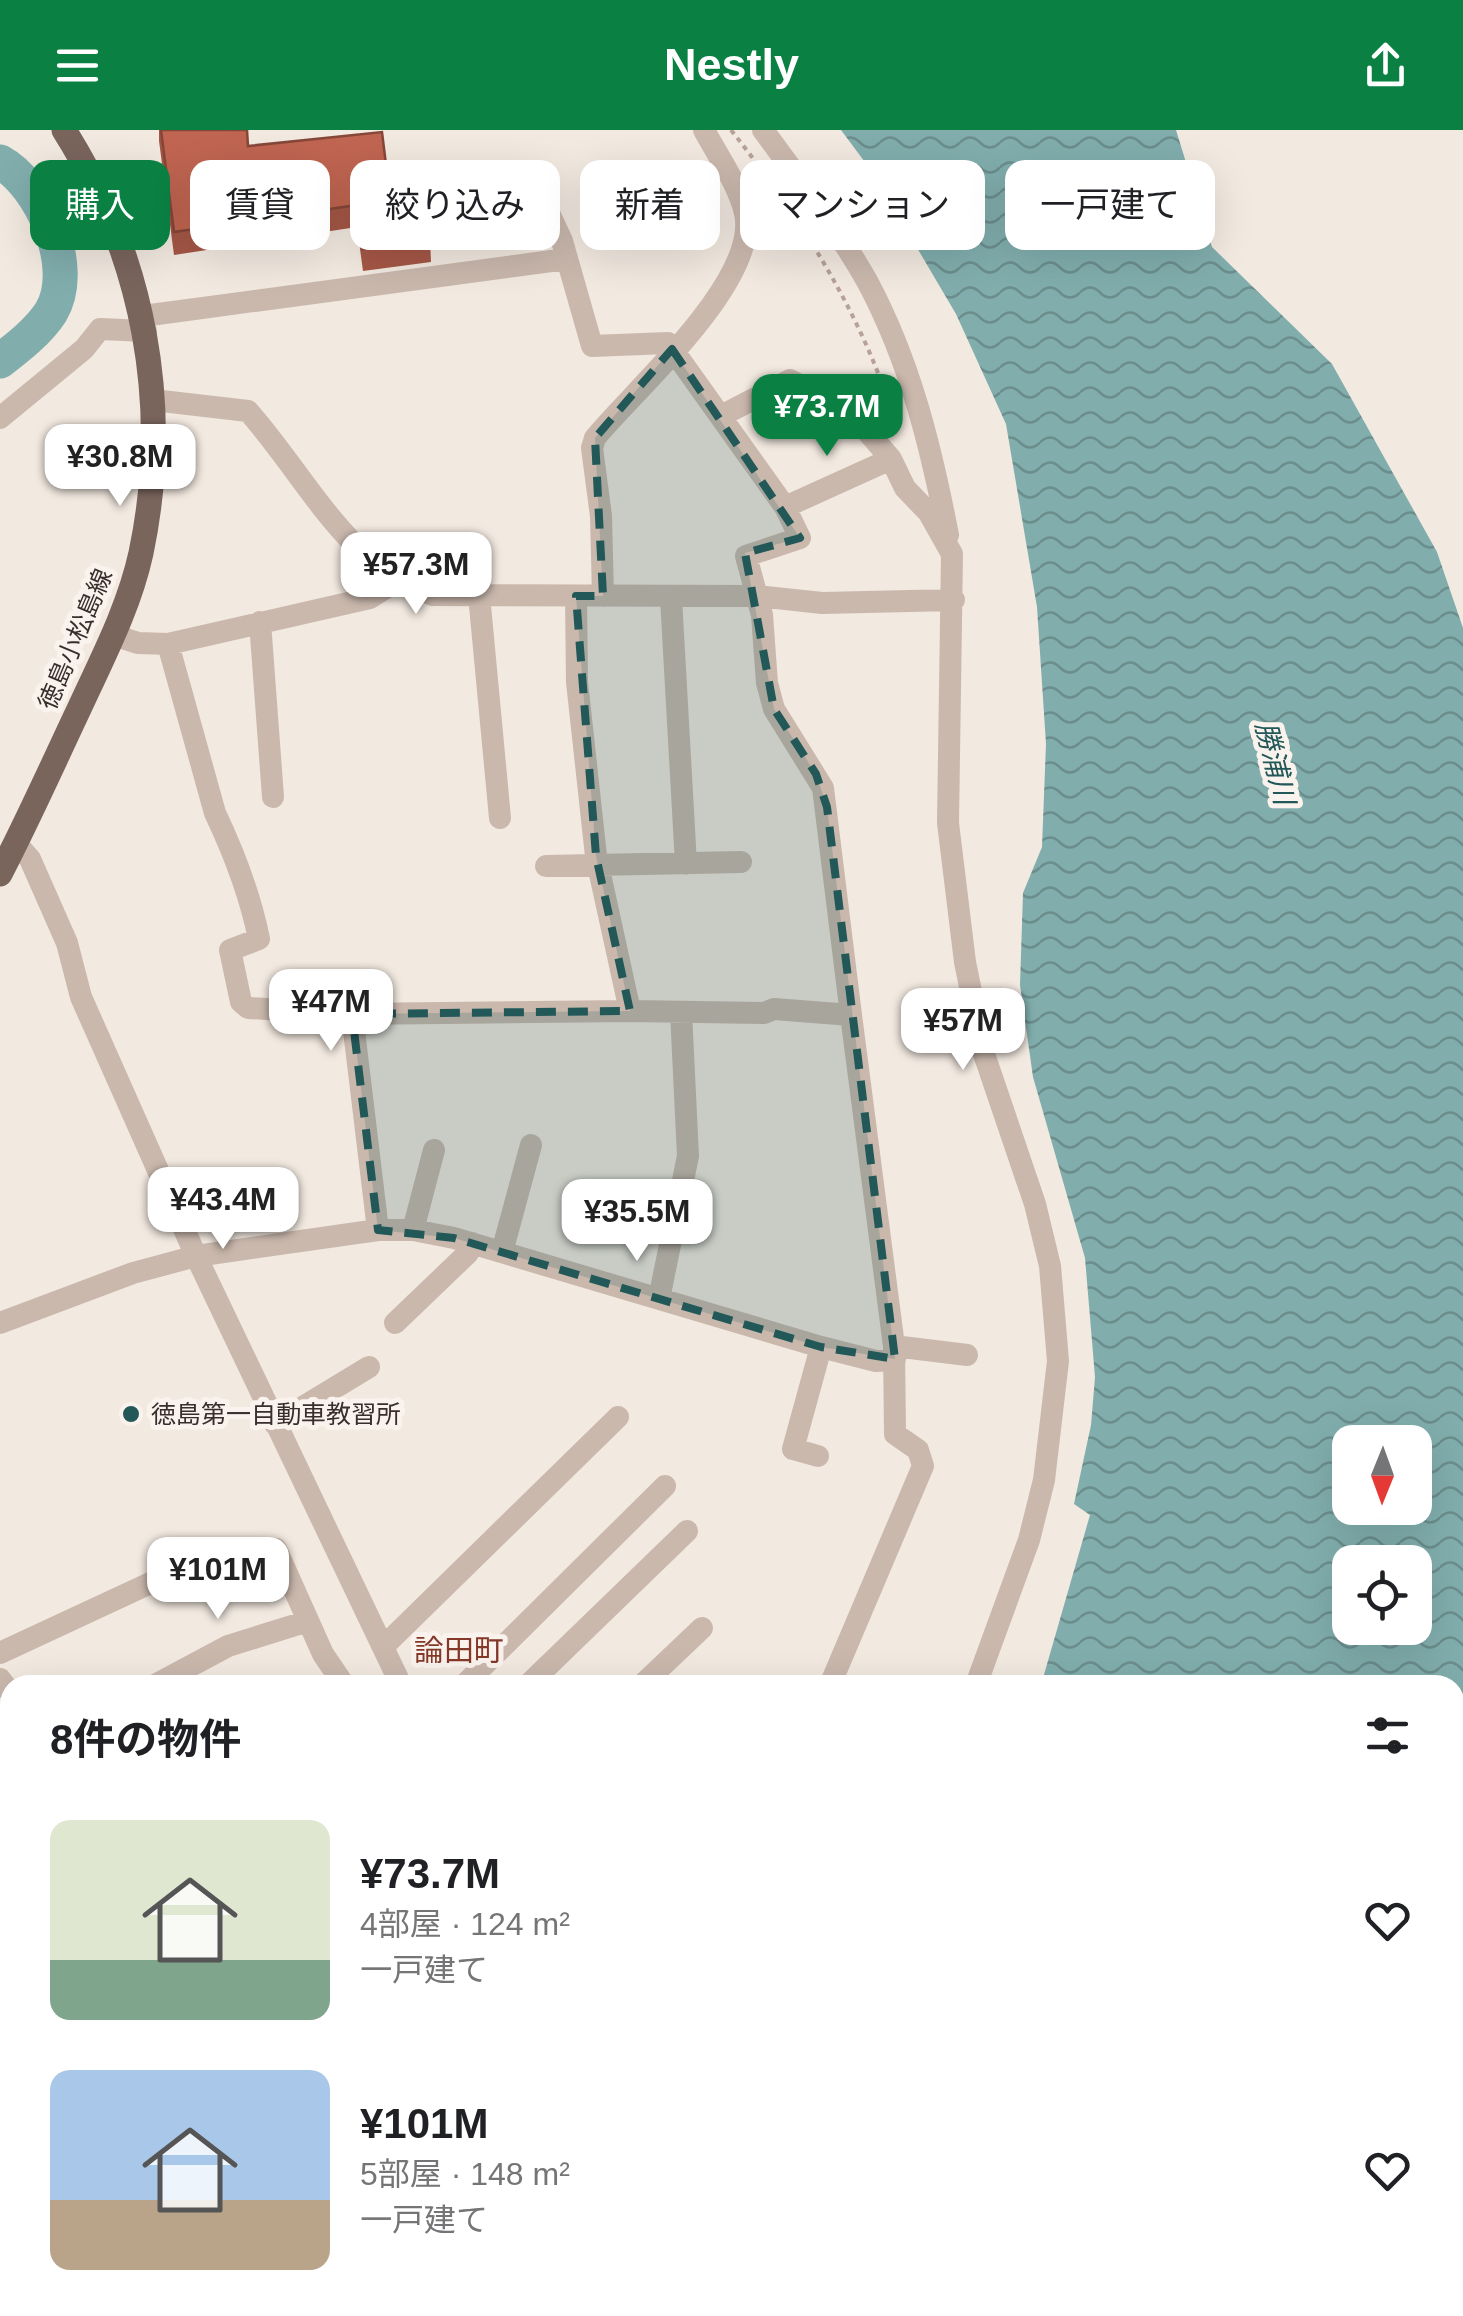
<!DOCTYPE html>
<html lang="ja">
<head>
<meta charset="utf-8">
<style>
	body { margin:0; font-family:Arial,"Noto Sans JP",sans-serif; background:#f6f6f6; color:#202124; height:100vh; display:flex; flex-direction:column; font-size:38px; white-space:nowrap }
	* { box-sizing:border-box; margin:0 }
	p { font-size:32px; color:#757577 }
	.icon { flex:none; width:55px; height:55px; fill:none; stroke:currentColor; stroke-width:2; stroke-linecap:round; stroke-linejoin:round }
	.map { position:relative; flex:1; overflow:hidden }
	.sheet { position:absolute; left:0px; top:1545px; width:1465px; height:642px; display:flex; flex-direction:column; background:#fff; border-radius:30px 30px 0 0; box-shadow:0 10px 40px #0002 }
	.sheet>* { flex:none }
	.guide { position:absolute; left:30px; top:30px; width:1405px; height:90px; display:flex; gap:20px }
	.needle { width:65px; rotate:181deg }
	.fabs { position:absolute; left:1332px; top:1295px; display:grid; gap:20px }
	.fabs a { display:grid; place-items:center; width:100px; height:100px; border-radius:20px; background:#fff; box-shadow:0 10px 40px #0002; font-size:50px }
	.price { position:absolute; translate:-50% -85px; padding:0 22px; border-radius:20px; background:#fff; color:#222; font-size:32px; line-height:65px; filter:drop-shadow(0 2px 5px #0008) }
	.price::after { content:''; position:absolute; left:50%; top:60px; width:30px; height:22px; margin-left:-15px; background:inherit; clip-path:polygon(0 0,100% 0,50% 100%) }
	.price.active { background:#0b8043; color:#fff }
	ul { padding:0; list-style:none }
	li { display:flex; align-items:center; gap:30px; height:250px; padding:0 50px }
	li span { display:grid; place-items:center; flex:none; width:280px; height:200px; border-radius:20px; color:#555 }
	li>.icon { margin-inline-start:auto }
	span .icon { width:120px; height:120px; fill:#fffc; stroke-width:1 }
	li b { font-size:42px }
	h2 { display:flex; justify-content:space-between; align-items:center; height:120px; padding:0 50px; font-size:42px }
	.tag { padding:0 35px; border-radius:20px; background:#fff; box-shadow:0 10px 40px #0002; font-size:35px; line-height:90px }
	.tag.active { background:#0b8043; color:#fff }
	header { display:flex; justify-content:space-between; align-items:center; height:130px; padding:0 50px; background:#0b8043; color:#fff; font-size:45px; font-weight:600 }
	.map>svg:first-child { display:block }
	.water { fill:url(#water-waves); fill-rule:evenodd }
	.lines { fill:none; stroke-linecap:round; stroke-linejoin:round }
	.river { stroke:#81aead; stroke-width:35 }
	.path { stroke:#b6a297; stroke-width:4; stroke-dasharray:5 5; stroke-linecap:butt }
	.minor { stroke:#cab8ad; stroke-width:22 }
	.major { stroke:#7a655d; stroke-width:25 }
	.wall { fill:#a55746 }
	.shaded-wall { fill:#864739 }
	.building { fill:#c06551; stroke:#864739; stroke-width:2.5 }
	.marked { fill:#225858; fill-opacity:0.2; stroke:#225858; stroke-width:8; stroke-dasharray:20 12; stroke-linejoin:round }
	.poi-dot { fill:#225858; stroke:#faf3ed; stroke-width:4 }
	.labels { text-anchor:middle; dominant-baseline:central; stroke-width:10; stroke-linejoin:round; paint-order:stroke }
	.street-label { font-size:25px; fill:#392e2b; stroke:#faf3ed }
	.poi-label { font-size:25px; fill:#392e2b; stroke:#faf3ed; text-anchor:start }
	.water-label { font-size:28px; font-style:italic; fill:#225858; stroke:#faf3ed }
	.quarter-label { font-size:30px; fill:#843828; stroke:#faf3ed }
</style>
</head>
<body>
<header><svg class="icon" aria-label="menu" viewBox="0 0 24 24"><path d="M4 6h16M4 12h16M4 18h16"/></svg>Nestly<svg class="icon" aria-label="share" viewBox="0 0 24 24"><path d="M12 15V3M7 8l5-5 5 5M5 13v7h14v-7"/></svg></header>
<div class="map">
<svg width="1463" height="2186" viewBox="0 0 1463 2186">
	<defs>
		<pattern id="water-waves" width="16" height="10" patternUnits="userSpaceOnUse" patternTransform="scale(2.5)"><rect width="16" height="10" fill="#81aead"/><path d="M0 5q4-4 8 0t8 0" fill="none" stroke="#6b8e8d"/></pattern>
	</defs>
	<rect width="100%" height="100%" fill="#f2e9e0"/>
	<!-- water -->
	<path class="water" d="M841 0H1176L1212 117 1332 234 1437 422 1463 498V2122L1455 2136V1555H1041L1090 1385 1074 1374 1091 1295 1095 1247 1085 1128 1033 947 1020 855 1023 763 1042 717 1046 614 1037 477 1006 294 956 184 873 43ZM1350 1312H1415V1378H1350ZM1350 1432H1415V1498H1350Z
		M678 2178H1431L1427 2186H673Z"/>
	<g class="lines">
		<!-- river -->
		<path class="river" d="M0 32C41 54 78 138 51 182 39 201 17 218 0 231"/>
		<!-- path -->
		<path class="path" d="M731 0C804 92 866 190 899 304"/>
		<!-- minor -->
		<path class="minor" d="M763 0C799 49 837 98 867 151 910 231 931 317 948 405
			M536 55 562 111 592 216 668 213 785 377 800 408 746 426 762 485 767 553 774 579 823 658 851 885
			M143 186 566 129
			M153 270 248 281C306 346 347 437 433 465L757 466 822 473 954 470
			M721 286 790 250 839 275 866 300 891 329 905 358 929 383 952 424 948 693 965 832 983 921 1035 1074 1050 1136 1058 1231 1044 1350 1029 1410 976 1555
			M0 288 84 219 100 199 146 201
			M785 377 891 329
			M479 465 500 688
			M576 466 577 552 596 726 630 881 764 883 774 879 851 885 894 1216 895 1304 918 1320 923 1336 830 1555
			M603 466 601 386 592 318 595 308C636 258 760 150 745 83 738 54 718 26 704 0
			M671 468 686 734
			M260 492 273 667
			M113 505 138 513 168 514 370 468 397 451
			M16 713 30 729 67 813 81 867 196 1126 401 1555
			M546 736 741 732
			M352 884 630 881
			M378 1100H413L454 1108 821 1217 876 1231 895 1229
			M413 1100 434 1020
			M502 1122 531 1015
			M659 1169 688 1026 681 882
			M0 1193 133 1143 196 1126 378 1100 352 884 248 878 241 872 230 820 259 809C250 764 234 723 215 683L168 514
			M395 1193 468 1123 472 1113
			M894 1216 967 1225
			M275 1294 369 1237
			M818 1326 793 1319 821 1217
			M383 1517 618 1287
			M0 1523 187 1436 276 1419 323 1524 344 1555
			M0 1549 10 1562
			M155 1555 228 1516 308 1491
			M464 1555 665 1356
			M528 1555 687 1401
			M642 1555 702 1498
			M0 1601 10 1594
			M0 1711 10 1703
			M0 1834 10 1826
			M0 1872 10 1887
			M0 2021 10 2018
			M39 2178 40 2186
			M140 2178 144 2186
			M249 2178 252 2186
			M367 2186 374 2178
			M535 2186 544 2178"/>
		<!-- major -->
		<path class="major" d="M0 744C28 690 53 634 79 579 102 529 129 478 141 423 172 275 144 127 64 0"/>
	</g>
	<!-- wall -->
	<path class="wall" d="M159 0H247L248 16 389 59 523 74V96L430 108 431 132 363 141 357 97 174 125 159 11Z
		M10 1833V1861L3 1853V1838Z
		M0 1889 10 1902V2006H0Z
		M53 2178H96L98 2186H77L76 2182 55 2185Z
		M156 2178H240L249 2185 258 2184 263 2178H356L354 2186H158Z"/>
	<!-- shaded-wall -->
	<path class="shaded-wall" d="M10 2090V2105L0 2107V2093Z
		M189 2178H204V2186H167Z
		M353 2178H356L354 2186H343Z
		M456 2178H469V2181L466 2186H449Z"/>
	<!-- building -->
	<path class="building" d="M161 0H247L248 16 382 2 389 59 519 43 523 74 428 86 431 110 363 119 357 75 174 102Z
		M10 1833V1846L3 1838Z
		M0 1889 10 1902V1991H0Z
		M10 2024V2090L0 2093V2026Z
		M10 2118V2178H26L27 2186H0V2120Z
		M79 2178H96L98 2186H81Z
		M159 2178H189L167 2186H160Z
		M206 2178H240L249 2185 258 2184 264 2178H354L343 2186H275L282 2178 262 2186H209Z
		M402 2178H456L449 2186H395Z"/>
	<!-- marked area -->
	<path class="marked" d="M672 219 800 408 745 423 774 579 816 644 827 677 895 1229 821 1217 454 1108 378 1100 352 884 630 881 596 726 576 466H603L595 308Z"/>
	<!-- markers -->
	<circle class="poi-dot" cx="131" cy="1284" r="10"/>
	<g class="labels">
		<!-- street labels -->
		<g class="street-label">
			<text transform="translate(75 509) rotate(-67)">徳島小松島線</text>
		</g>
		<!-- poi labels -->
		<g class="poi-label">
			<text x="151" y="1284">徳島第一自動車教習所</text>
		</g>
		<!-- water labels -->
		<g class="water-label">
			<text transform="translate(1275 633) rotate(76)">勝浦川</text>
		</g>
		<!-- quarter labels -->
		<g class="quarter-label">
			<text x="459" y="1520">論田町</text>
		</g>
	</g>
</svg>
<div class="fabs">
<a><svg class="needle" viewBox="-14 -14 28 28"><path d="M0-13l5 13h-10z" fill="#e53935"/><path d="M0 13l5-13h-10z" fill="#757577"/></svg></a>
<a><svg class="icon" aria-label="locate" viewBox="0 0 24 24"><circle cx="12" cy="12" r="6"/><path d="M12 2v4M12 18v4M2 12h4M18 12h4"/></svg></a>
</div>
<b class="price active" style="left:827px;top:329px">¥73.7M</b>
<b class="price" style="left:120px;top:379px">¥30.8M</b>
<b class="price" style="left:416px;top:487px">¥57.3M</b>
<b class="price" style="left:331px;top:924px">¥47M</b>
<b class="price" style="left:963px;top:943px">¥57M</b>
<b class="price" style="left:223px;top:1122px">¥43.4M</b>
<b class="price" style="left:637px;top:1134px">¥35.5M</b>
<b class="price" style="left:218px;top:1492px">¥101M</b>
<div class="guide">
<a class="tag active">購入</a>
<a class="tag">賃貸</a>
<a class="tag">絞り込み</a>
<a class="tag">新着</a>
<a class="tag">マンション</a>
<a class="tag">一戸建て</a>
</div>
<section class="sheet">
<h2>8件の物件<svg class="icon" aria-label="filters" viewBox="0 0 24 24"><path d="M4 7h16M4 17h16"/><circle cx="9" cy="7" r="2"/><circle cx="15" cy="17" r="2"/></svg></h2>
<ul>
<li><span style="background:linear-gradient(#dfe7d0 70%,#7fa58c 0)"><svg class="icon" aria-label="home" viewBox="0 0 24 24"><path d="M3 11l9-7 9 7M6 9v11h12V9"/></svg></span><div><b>¥73.7M</b><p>4部屋 · 124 m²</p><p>一戸建て</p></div><svg class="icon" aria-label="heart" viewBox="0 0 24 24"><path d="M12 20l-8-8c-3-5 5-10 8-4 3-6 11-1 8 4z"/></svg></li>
<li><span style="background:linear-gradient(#a9c7e8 65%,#b9a48a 0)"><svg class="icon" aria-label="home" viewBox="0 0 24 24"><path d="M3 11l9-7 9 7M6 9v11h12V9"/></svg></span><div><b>¥101M</b><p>5部屋 · 148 m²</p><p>一戸建て</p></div><svg class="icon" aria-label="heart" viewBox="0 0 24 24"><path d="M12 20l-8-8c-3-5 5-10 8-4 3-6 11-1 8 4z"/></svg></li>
</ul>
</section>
</div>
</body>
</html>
